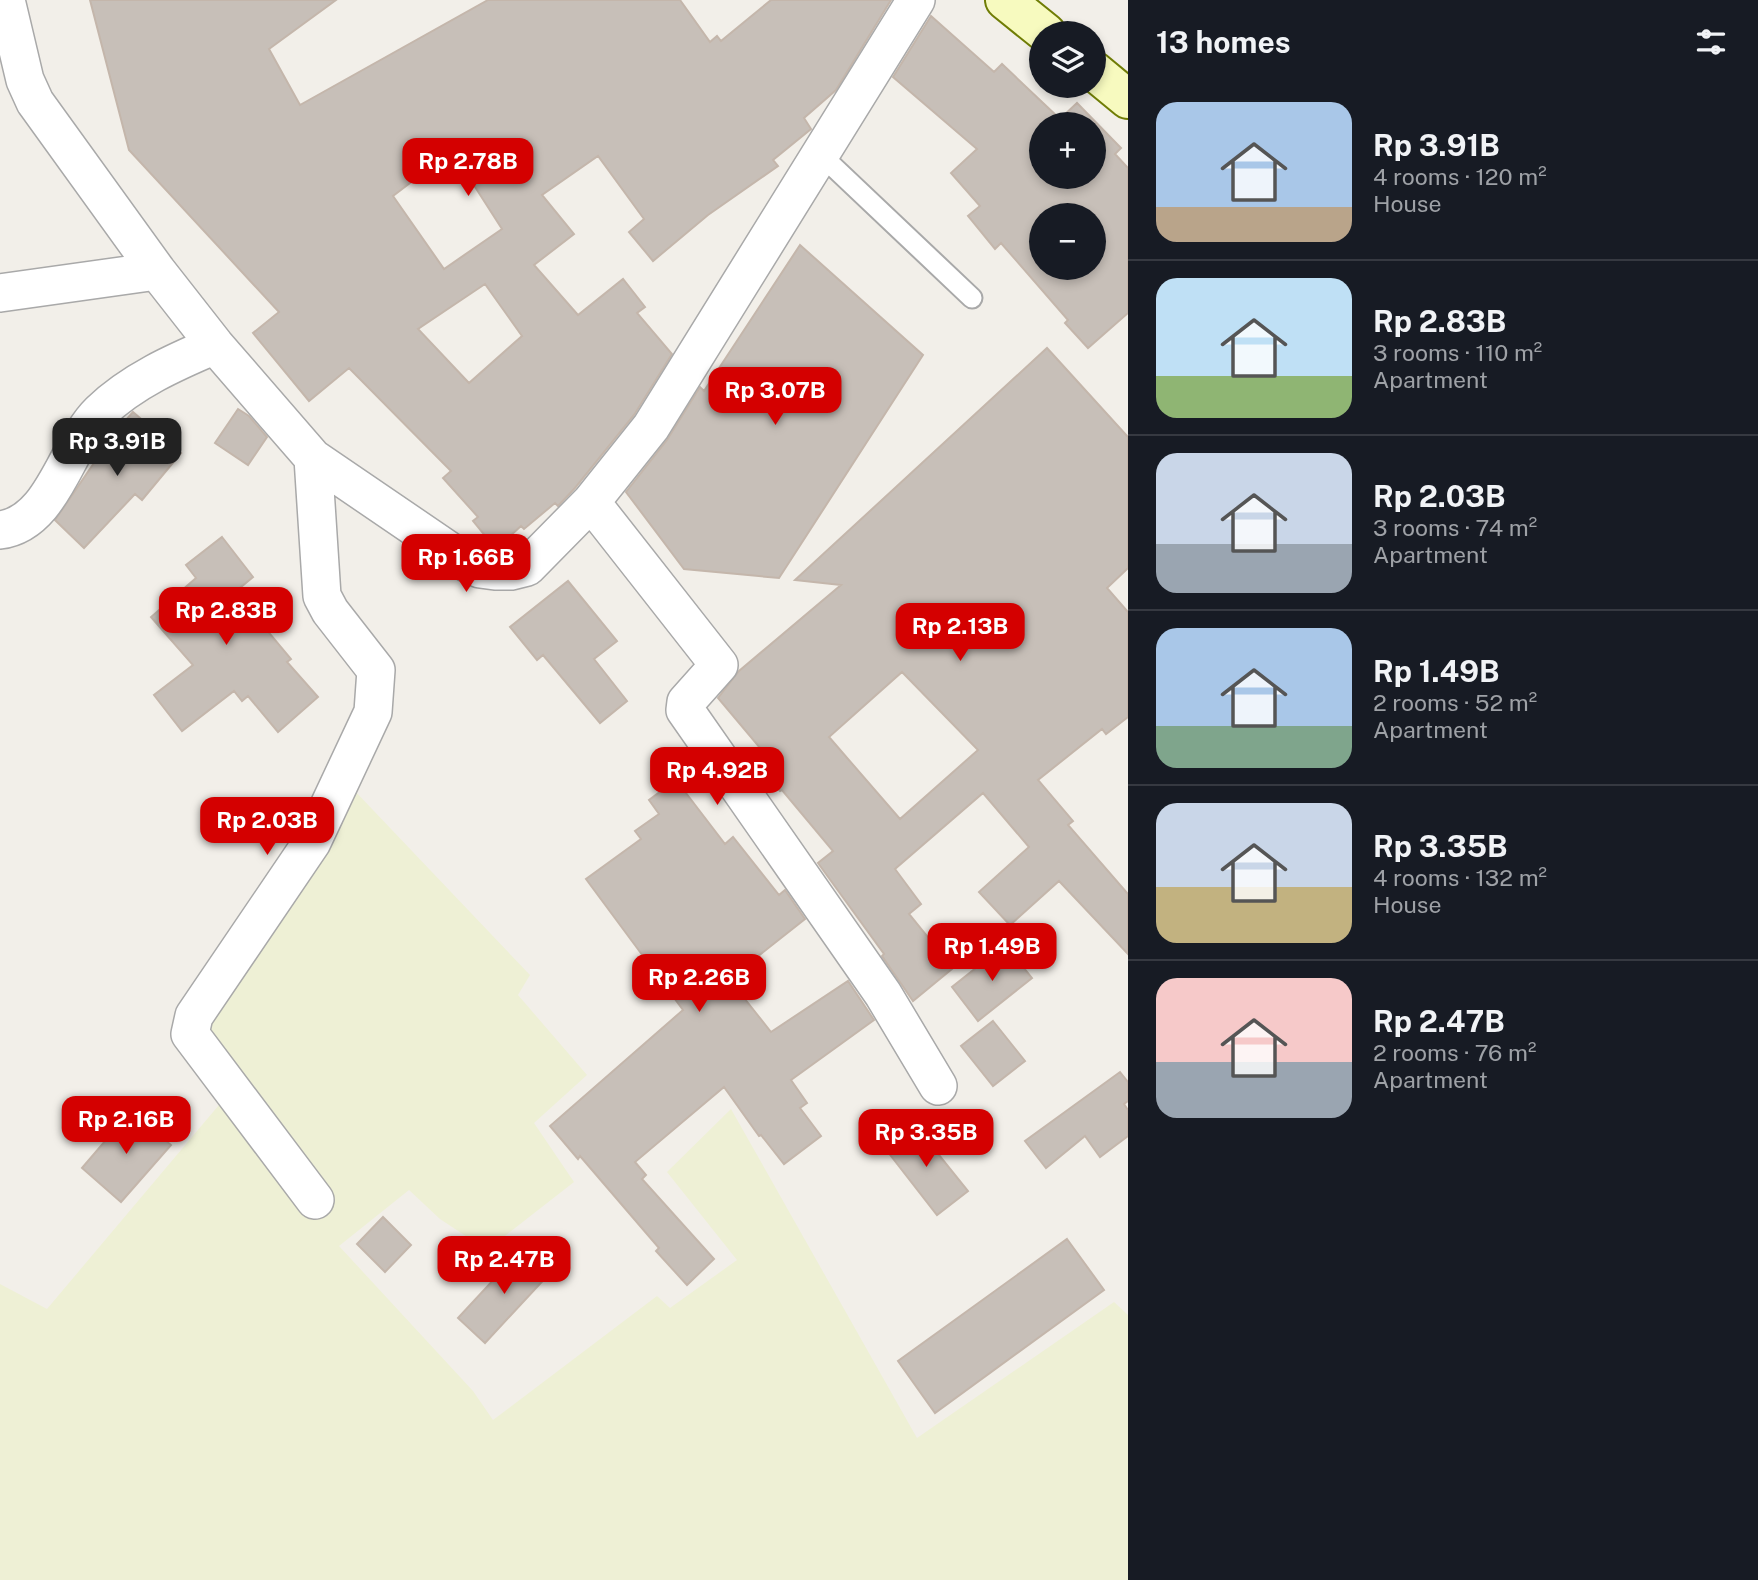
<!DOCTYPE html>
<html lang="en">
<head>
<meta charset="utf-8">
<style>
	body { margin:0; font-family:"Public Sans",sans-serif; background:#242831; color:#f1f3f6; height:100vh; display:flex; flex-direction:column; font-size:26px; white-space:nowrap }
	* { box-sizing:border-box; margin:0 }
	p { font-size:23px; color:#9ea1a6 }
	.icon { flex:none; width:38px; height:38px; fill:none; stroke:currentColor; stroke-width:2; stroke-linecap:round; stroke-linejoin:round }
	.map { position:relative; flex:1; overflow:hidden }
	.side { display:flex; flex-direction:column; background:#171b24; width:630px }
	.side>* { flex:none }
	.fabs { position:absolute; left:1029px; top:21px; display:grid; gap:14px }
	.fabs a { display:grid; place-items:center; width:77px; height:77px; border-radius:50%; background:#171b24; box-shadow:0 4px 10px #0003; font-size:35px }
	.price { position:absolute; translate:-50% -60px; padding:0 16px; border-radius:14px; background:#d40000; color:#fff; font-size:23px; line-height:46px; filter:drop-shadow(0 2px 4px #0008) }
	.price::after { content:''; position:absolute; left:50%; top:42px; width:21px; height:16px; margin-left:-10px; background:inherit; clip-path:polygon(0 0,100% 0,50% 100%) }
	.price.current { background:#222; color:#fff }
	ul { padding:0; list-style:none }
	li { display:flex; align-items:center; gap:21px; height:175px; padding:0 28px }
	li+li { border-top:2px solid #363941 }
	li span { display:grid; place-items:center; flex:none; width:196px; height:140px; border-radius:21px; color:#555 }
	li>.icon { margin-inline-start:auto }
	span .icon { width:84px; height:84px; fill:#fffc; stroke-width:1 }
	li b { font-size:30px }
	h2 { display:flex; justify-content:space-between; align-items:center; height:84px; padding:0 28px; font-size:30px }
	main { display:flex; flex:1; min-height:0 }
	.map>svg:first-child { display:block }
	.farmland { fill:#eef0d5 }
	.building { fill:#c7bfb8; stroke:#c4b6ab; stroke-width:2; fill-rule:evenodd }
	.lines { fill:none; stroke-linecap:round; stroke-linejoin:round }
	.lane-casing { stroke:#a9a9a9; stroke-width:23 }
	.street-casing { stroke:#a9a9a9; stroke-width:40 }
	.secondary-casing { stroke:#707d05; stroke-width:42 }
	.lane { stroke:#fff; stroke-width:19 }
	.street { stroke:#fff; stroke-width:37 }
	.secondary { stroke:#f7fabf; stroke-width:38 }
</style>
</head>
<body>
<main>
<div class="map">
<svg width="1128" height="1580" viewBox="0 0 1128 1580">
	<rect width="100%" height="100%" fill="#f2efe9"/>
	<!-- farmland -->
	<path class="farmland" d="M353 789 530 975 518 995 587 1075 534 1123 574 1182 487 1250 440 1219 409 1190 339 1246 473 1391 493 1420 657 1296 670 1308 737 1260 667 1172 731 1109 917 1438 1114 1302 1128 1315V1580H0V1284L47 1309 224 1099 188 1046Z"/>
	<!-- building -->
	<path class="building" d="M90 0H336L269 49 300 105 488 0H680L710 42 717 36 721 41 771 0H891L836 90 804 118 811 129 773 160 778 166 708 215 653 261 629 232 644 219 598 156 542 195 574 234 534 265 578 315 623 279 645 307 637 313 672 354 634 415 575 488 558 506 555 503 524 529 521 526 496 549 473 521 478 517 443 478 451 471 349 368 309 401 253 333 279 312 129 150ZM452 151 502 229 444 269 393 196ZM485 284 522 336 469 383 418 329Z
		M931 16 994 72 1002 64 1060 119 1077 103 1121 148 1115 154 1128 168V313L1088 348 1065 323 1068 320 1001 243 995 249 968 216 980 206 951 173 977 149 893 77ZM1041 124H1094V177H1041ZM1041 215H1094V268H1041Z
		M800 245 923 355 779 578 684 569 626 492 667 440 700 387 704 391Z
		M1047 348 1128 437V568L1107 588 1128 612V717L1106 734 1102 729 1038 780 1073 821 1068 825 1128 894V954L1059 881 1010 925 979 892 1029 847 983 793 895 869 921 904 909 914 953 968 913 1001 882 956 884 954 818 863 833 851 782 790 780 791 758 766V752L761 749 718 698 739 671 841 585 795 580ZM902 672 978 750 900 819 829 737Z
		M238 409 249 416 267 437 248 465 215 443Z
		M133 412 181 453 142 500 135 494 84 548 55 520 96 460 94 458 96 454Z
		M222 537 253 577 235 592 291 659 287 662 318 697 278 732 248 696 242 701 234 691 182 731 154 695 193 665 151 617 196 578 186 565Z
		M568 581 617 641 594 659 627 701 600 723 543 655 537 660 510 627Z
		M676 780 725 844 733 837 779 895 785 890 805 919 729 979 771 1032 848 981 874 1020 791 1080 807 1103 800 1108 821 1136 784 1164 761 1135 759 1136 724 1087 635 1162 646 1175 642 1179 714 1259 687 1285 656 1251 659 1248 580 1156 578 1159 550 1126 683 1010 586 879 641 839 635 831 659 814 649 800Z
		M1005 945 1032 978 978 1021 952 987Z
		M993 1021 1025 1061 993 1086 961 1046Z
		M1120 1072 1128 1082V1101L1124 1104 1128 1110V1136L1100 1157 1085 1136 1046 1168 1025 1141Z
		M131 1111 171 1145 121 1202 82 1168Z
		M914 1124 968 1191 937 1215 884 1147Z
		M383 1217 411 1245 385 1272 357 1244Z
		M1067 1239 1104 1290 935 1413 898 1361Z
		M523 1248 550 1273 485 1343 458 1318Z"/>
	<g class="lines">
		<defs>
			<path id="lane" d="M821 155 972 298"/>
			<path id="street" d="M6 0 25 80 35 102 157 271 215 345 313 458 467 563 480 569 495 571H511L527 567 591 502 651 427 916 0
				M0 293 157 271
				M313 458 322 596 330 611 376 670 373 712 312 842 194 1016 190 1034 315 1200
				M591 502 719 665 686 702 685 710 883 994 938 1086
				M0 530C54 523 66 445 100 412 132 381 175 362 215 345"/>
			<path id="secondary" d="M1005 0 1046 33
				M1094 71 1128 99"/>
		</defs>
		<!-- lane casing -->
		<use href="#lane" class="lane-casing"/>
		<!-- street casing -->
		<use href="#street" class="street-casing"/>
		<!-- secondary casing -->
		<use href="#secondary" class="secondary-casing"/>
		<!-- lane -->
		<use href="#lane" class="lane"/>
		<!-- street -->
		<use href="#street" class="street"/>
		<!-- secondary -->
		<use href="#secondary" class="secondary"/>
	</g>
</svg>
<div class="fabs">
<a><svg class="icon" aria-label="layers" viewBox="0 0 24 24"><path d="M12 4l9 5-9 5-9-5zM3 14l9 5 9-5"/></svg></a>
<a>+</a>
<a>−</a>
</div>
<b class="price" style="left:468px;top:198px">Rp 2.78B</b>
<b class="price" style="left:775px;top:427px">Rp 3.07B</b>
<b class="price current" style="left:117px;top:478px">Rp 3.91B</b>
<b class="price" style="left:466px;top:594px">Rp 1.66B</b>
<b class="price" style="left:226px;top:647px">Rp 2.83B</b>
<b class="price" style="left:960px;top:663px">Rp 2.13B</b>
<b class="price" style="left:717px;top:807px">Rp 4.92B</b>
<b class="price" style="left:267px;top:857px">Rp 2.03B</b>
<b class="price" style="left:992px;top:983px">Rp 1.49B</b>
<b class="price" style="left:699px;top:1014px">Rp 2.26B</b>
<b class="price" style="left:126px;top:1156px">Rp 2.16B</b>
<b class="price" style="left:926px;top:1169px">Rp 3.35B</b>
<b class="price" style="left:504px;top:1296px">Rp 2.47B</b>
</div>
<section class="side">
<h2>13 homes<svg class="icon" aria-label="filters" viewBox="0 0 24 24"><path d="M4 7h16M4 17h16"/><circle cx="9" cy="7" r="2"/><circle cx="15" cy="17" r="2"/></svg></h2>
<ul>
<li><span style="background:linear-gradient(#a9c7e8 75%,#b9a48a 0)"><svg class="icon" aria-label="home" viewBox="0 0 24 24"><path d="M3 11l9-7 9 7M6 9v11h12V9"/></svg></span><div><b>Rp 3.91B</b><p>4 rooms · 120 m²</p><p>House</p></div></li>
<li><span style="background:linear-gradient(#bfe0f5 70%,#8fb573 0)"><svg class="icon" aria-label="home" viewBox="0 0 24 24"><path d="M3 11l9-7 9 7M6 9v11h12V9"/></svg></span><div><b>Rp 2.83B</b><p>3 rooms · 110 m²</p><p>Apartment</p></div></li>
<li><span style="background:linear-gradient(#c9d6e8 65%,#9aa5b1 0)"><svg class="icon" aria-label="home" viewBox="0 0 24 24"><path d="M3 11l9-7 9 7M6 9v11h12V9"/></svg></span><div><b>Rp 2.03B</b><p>3 rooms · 74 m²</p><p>Apartment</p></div></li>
<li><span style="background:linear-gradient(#a9c7e8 70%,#7fa58c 0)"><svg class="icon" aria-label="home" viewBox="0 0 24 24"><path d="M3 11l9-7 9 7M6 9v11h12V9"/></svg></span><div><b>Rp 1.49B</b><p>2 rooms · 52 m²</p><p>Apartment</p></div></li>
<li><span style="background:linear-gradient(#c9d6e8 60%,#c2b280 0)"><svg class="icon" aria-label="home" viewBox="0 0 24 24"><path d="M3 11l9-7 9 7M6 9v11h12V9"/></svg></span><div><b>Rp 3.35B</b><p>4 rooms · 132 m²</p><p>House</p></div></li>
<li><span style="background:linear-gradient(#f6c9c9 60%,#9aa5b1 0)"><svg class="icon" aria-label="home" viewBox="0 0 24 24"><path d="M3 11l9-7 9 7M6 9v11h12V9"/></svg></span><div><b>Rp 2.47B</b><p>2 rooms · 76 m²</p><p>Apartment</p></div></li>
</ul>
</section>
</main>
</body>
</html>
